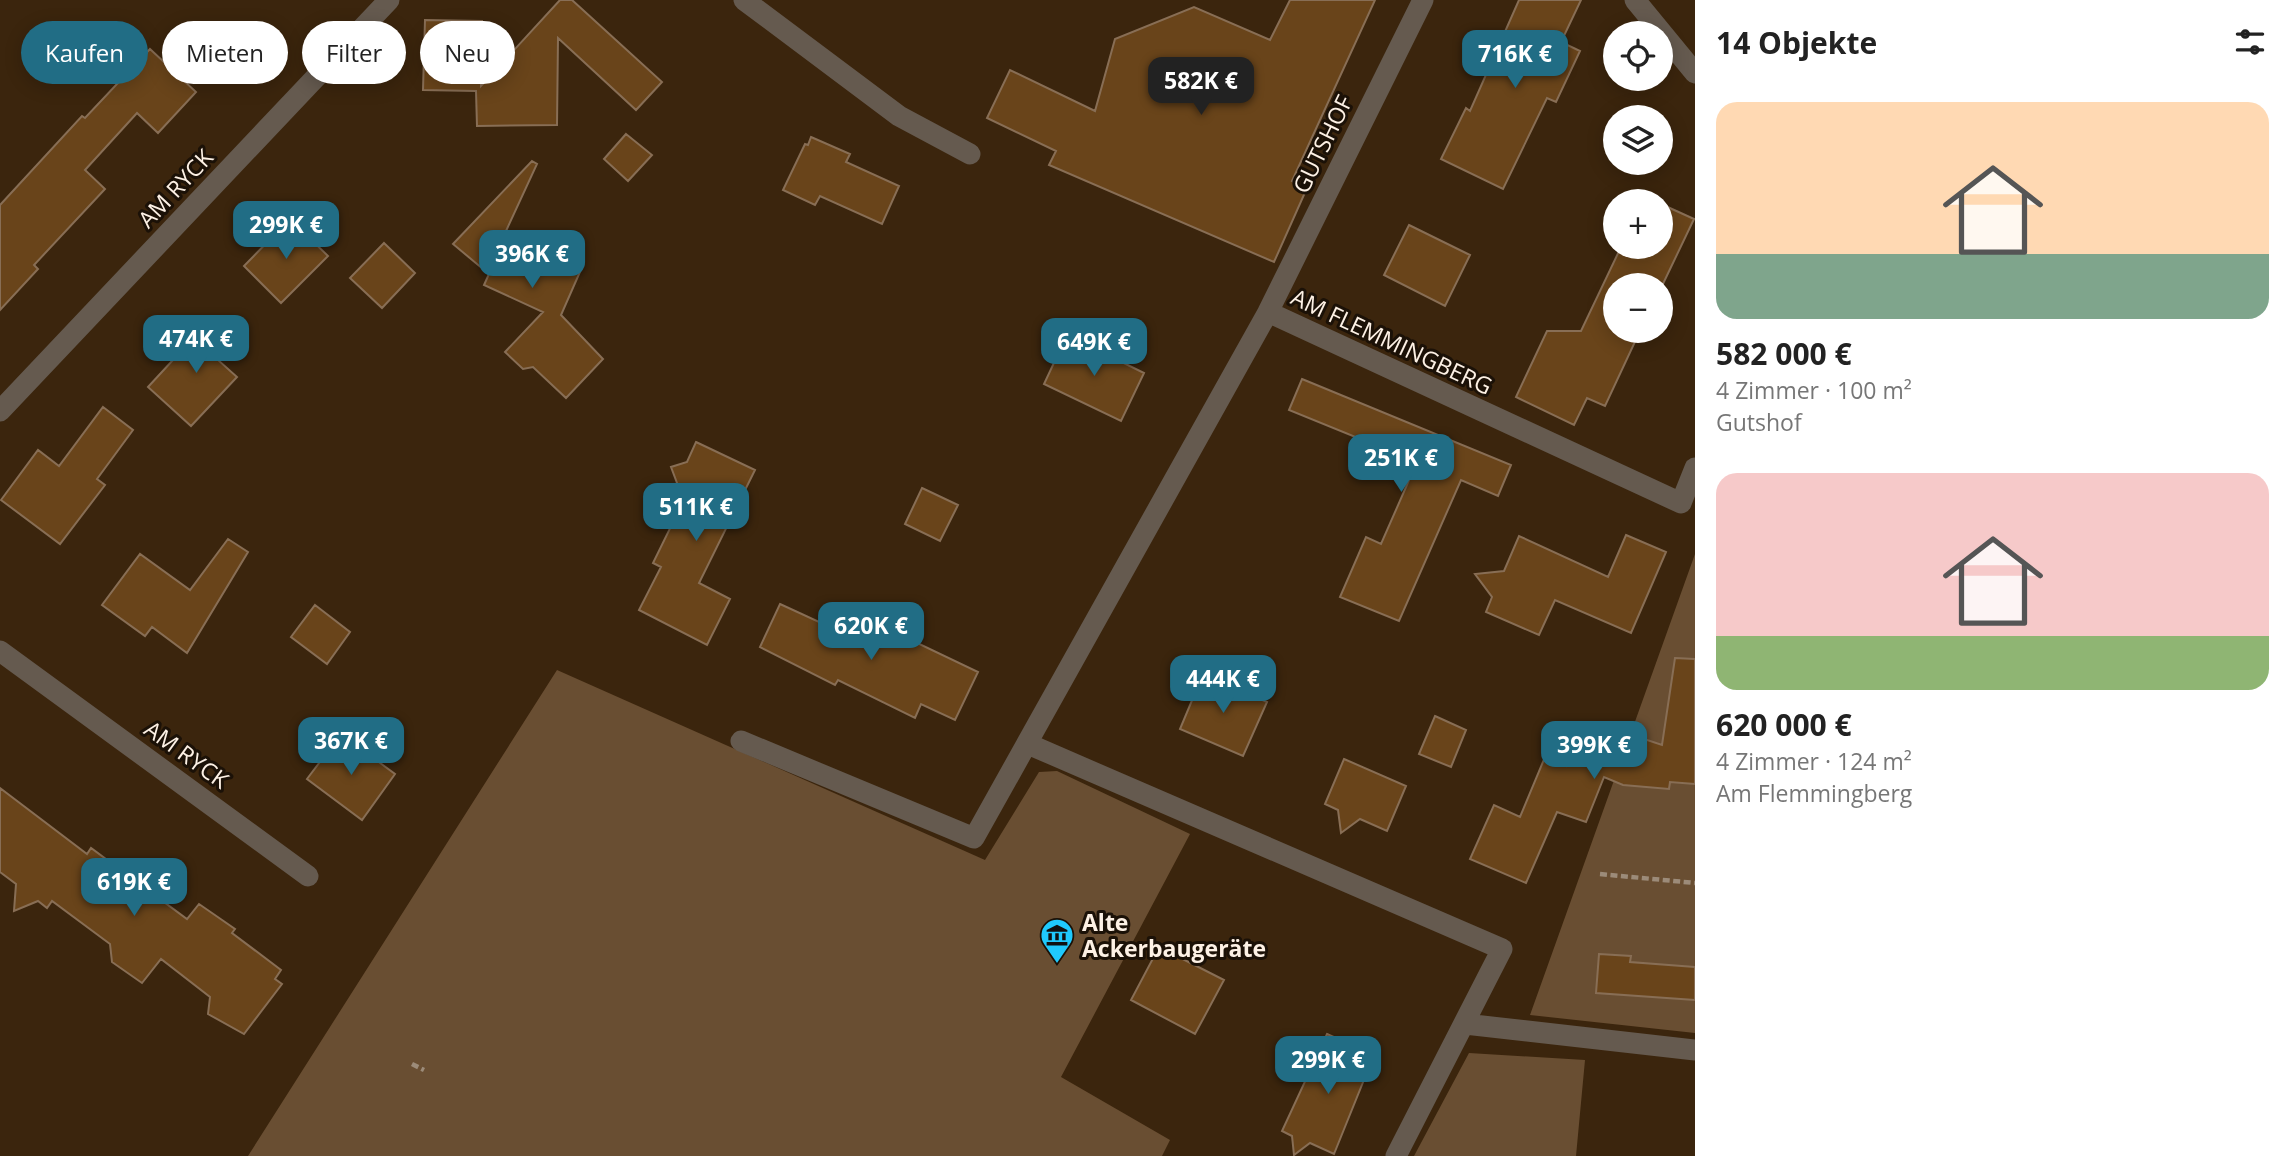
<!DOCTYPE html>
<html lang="de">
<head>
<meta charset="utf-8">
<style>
	body { margin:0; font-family:"Open Sans",sans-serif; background:#f6f6f6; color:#222; height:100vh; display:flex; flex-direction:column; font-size:26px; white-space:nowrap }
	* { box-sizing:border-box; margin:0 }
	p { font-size:23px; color:#767676 }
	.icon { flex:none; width:38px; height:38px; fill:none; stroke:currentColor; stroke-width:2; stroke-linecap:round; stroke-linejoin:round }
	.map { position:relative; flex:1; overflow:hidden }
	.drawer { display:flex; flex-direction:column; background:#fff; width:595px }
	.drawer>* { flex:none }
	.guide { position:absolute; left:21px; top:21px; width:665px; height:63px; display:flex; gap:14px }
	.tools { position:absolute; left:1603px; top:21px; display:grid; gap:14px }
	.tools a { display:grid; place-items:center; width:70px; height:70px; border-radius:50%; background:#fff; box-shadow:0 4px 18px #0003; font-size:35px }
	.price { position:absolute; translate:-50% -60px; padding:0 16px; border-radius:14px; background:#216d85; color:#fff; font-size:23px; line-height:46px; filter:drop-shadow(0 2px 4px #0008) }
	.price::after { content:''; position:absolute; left:50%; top:42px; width:21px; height:16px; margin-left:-10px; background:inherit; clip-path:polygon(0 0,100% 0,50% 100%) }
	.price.on { background:#222; color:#fff }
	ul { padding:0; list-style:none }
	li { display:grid; align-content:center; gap:14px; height:371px; padding:0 21px }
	li span { display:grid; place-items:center; height:217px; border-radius:21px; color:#555 }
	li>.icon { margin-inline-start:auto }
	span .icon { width:126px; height:126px; fill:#fffc; stroke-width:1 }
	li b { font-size:30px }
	h2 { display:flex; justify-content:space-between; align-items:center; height:84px; padding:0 21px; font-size:30px }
	.tag { padding:0 24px; border-radius:32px; background:#fff; box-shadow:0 4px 18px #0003; font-size:24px; line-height:63px }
	.tag.on { background:#216d85; color:#fff }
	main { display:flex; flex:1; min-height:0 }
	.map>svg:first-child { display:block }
	.green { fill:#694e32 }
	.building { fill:#69441a; stroke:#886e55; stroke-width:2 }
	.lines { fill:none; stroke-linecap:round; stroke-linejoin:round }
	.path { stroke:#9c8b79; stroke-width:4.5; stroke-dasharray:7 3.5; stroke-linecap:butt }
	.minor { stroke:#655a4f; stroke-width:21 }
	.labels { text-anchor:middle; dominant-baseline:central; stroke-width:6; stroke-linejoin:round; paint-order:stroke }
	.street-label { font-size:23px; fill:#fdf1e5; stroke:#1b1107 }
	.poi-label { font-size:23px; font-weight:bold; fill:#fdf1e5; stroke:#1b1107; text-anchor:start }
</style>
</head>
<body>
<main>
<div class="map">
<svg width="1695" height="1156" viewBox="0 0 1695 1156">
	<rect width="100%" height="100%" fill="#3b250d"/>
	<!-- green -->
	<path class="green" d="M1695 554V1033L1530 1015Z
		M557 670 985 860 1039 772 1057 771 1190 834 1061 1077 1170 1140 1162 1156H248Z
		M1469 1053 1585 1060 1576 1156H1414Z"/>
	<!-- building -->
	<path class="building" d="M560 0H572L662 82 636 110 558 38 557 125 477 126 476 91 423 90 425 20 482 21 481 86Z
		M1290 0H1375L1292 181 1307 188 1274 262 1049 165 1056 151 987 118 1010 70 1095 111 1115 39 1194 7 1270 40Z
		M1519 0H1581L1561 42 1580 51 1556 102 1547 98 1503 189 1441 159 1466 108 1470 111Z
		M150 49 196 92 158 133 137 113 85 170 105 189 34 265 38 269 0 310V205L82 116 85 118Z
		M626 134 652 155 628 181 604 159Z
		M811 137 850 154 846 162 899 186 882 224 820 196 815 205 783 190 805 144 808 145Z
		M532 161 537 164 506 231 583 265 561 315 603 359 566 398 533 367 523 369 505 352 543 312 484 285 489 274 453 244Z
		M1661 204 1694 219 1661 288V285H1615V331H1640L1605 406 1587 398 1574 425 1516 397 1547 331H1581L1621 247H1661Z
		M290 219 328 256 281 303 244 266Z
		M1409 225 1470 255 1445 306 1384 275Z
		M384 243 415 273 382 308 350 278Z
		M210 320 234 342 218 360 237 377 191 426 148 387Z
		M1067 335 1144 373 1121 421 1044 384Z
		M1302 379 1511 465 1498 496 1461 480 1399 621 1340 597 1366 537 1381 544 1417 462 1289 410Z
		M103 407 133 430 97 479 105 485 60 544 1 500 38 450 59 466Z
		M696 442 755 470 699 583 730 599 707 645 639 610 661 567 653 563 681 506 669 500 677 483 671 467 687 462Z
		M922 488 958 505 940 541 905 524Z
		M1626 535 1666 552 1631 633 1555 600 1539 635 1486 612 1492 597 1475 574 1504 571 1519 536 1608 577Z
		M228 539 248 552 187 653 152 627 145 636 102 605 140 554 190 590Z
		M780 604 832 628 840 612 884 631 886 628 978 672 955 720 921 704 915 718 838 680 835 685 760 647Z
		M315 605 350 632 327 664 291 637Z
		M1675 658 1695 659V784L1670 782 1669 789 1623 785 1604 777 1586 822 1557 812 1526 883 1470 859 1494 805 1520 817 1545 757 1566 766 1573 746 1601 756 1611 728 1662 745Z
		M1203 674 1267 702 1243 756 1180 729Z
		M1435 716 1466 730 1451 767 1419 754Z
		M341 734 395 774 362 820 307 779Z
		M1344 759 1406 786 1387 831 1360 819 1341 833 1338 810 1325 804Z
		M0 788 87 854 91 848 187 919 199 904 235 929 232 933 281 970 275 979 282 984 244 1034 208 1014 210 997 161 959 142 983 112 962 110 944 52 901 47 908 38 901 14 911 16 884 0 872Z
		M1159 947 1224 980 1195 1034 1131 1000Z
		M1599 954 1631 956 1630 962 1695 967V1000L1596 993Z
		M1327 1034 1374 1055 1334 1154 1310 1143 1294 1155 1292 1136 1282 1131Z"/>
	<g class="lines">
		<!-- path -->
		<path class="path" d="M1600 874 1695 883
			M412 1064 424 1070"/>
		<!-- minor -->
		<path class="minor" d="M744 0 899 116 970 154
			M1635 0 1695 73
			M1268 312 1423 0
			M0 411 389 0
			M0 651 308 876
			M741 741 974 838 1268 312 1681 503 1695 468
			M1028 744 1502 949 1396 1156
			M1465 1024 1695 1050"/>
	</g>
	<!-- icons -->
	<defs>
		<symbol id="museum-pin" viewBox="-11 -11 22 30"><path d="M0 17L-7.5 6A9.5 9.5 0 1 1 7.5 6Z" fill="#1fc9fd" stroke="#1b1107"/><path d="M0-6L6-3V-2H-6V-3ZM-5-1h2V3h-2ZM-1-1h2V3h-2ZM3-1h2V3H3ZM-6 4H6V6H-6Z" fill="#111"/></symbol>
	</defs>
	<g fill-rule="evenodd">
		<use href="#museum-pin" x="1038" y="916" width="38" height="52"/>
	</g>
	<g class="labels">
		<!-- street labels -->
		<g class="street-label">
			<text transform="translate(1322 144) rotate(-64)">GUTSHOF</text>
			<text transform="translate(175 188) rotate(-47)">AM RYCK</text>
			<text transform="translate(1392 341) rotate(25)">AM FLEMMINGBERG</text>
			<text transform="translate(187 754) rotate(36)">AM RYCK</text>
		</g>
		<!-- poi labels -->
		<g class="poi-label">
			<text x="1082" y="922">Alte<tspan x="1082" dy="26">Ackerbaugeräte</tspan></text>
		</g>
	</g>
</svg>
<div class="tools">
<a><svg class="icon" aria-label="locate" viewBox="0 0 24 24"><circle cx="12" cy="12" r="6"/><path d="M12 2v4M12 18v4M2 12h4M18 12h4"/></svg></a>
<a><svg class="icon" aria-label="layers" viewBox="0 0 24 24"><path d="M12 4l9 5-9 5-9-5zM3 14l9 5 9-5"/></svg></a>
<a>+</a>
<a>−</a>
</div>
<b class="price" style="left:1515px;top:90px">716K €</b>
<b class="price on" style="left:1201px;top:117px">582K €</b>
<b class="price" style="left:286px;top:261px">299K €</b>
<b class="price" style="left:532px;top:290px">396K €</b>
<b class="price" style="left:196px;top:375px">474K €</b>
<b class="price" style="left:1094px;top:378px">649K €</b>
<b class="price" style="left:1401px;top:494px">251K €</b>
<b class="price" style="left:696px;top:543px">511K €</b>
<b class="price" style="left:871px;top:662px">620K €</b>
<b class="price" style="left:1223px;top:715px">444K €</b>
<b class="price" style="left:351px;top:777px">367K €</b>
<b class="price" style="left:1594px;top:781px">399K €</b>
<b class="price" style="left:134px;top:918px">619K €</b>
<b class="price" style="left:1328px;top:1096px">299K €</b>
<div class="guide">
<a class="tag on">Kaufen</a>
<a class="tag">Mieten</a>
<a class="tag">Filter</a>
<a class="tag">Neu</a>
</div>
</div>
<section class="drawer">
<h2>14 Objekte<svg class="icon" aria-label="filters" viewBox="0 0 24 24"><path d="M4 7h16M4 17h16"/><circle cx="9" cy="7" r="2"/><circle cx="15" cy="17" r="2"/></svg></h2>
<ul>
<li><span style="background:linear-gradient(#ffd9b3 70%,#7fa58c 0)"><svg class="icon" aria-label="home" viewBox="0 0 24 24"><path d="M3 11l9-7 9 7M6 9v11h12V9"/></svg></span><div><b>582 000 €</b><p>4 Zimmer · 100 m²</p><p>Gutshof</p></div></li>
<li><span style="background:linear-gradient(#f6c9c9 75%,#8fb573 0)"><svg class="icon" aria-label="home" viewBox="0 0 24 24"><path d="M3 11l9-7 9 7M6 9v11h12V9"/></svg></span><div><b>620 000 €</b><p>4 Zimmer · 124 m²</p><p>Am Flemmingberg</p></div></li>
</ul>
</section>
</main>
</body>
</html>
